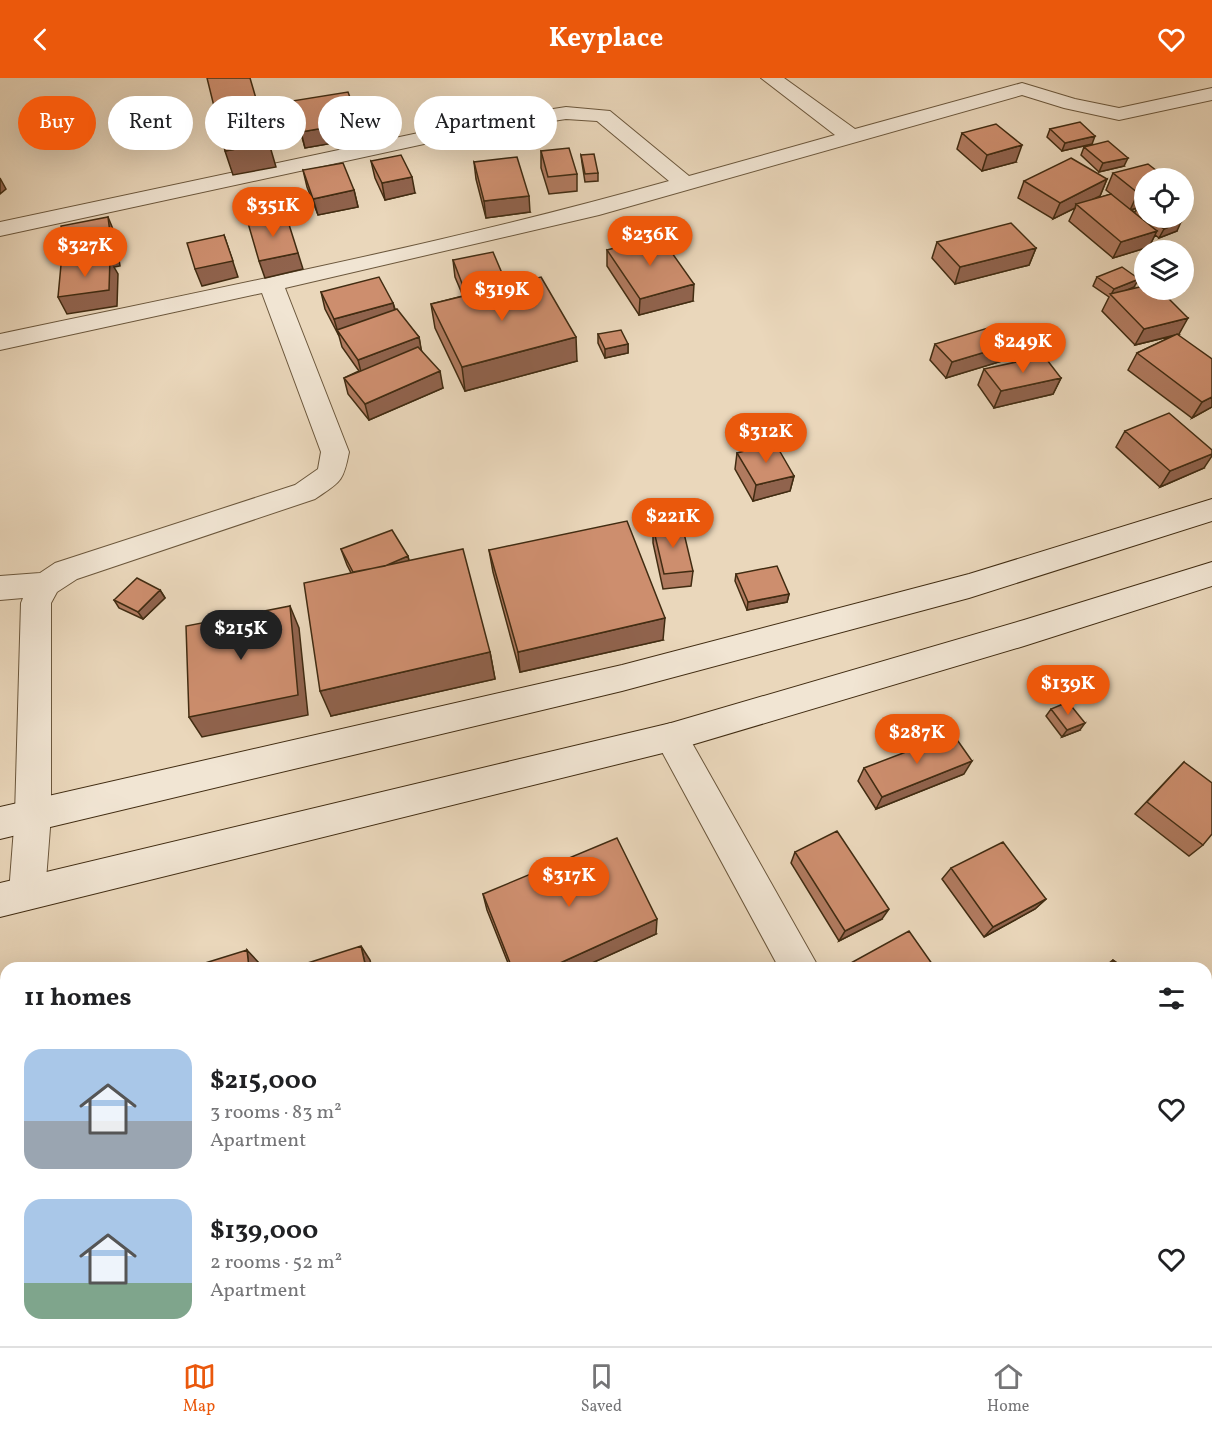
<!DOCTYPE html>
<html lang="en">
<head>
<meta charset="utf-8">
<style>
	body { margin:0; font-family:Vollkorn,serif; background:#f2f2f2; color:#202124; height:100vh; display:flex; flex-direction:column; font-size:22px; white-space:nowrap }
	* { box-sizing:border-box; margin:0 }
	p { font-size:20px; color:#757577 }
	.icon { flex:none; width:33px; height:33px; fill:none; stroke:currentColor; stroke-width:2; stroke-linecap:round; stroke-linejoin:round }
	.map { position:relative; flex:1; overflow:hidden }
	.side { position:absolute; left:0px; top:884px; width:1212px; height:386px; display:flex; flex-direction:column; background:#fff; border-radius:18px 18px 0 0; box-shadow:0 6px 24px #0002 }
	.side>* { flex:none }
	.banner { position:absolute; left:18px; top:18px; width:600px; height:54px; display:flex; gap:12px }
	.fabs { position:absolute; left:1134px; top:90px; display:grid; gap:12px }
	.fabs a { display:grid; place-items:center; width:60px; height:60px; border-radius:50%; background:#fff; box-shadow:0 6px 24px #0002; font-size:30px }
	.price { position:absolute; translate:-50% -51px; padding:0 14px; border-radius:21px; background:#ea580c; color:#fff; font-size:20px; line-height:39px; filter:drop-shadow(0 2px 3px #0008) }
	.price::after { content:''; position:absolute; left:50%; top:36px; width:18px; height:14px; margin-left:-9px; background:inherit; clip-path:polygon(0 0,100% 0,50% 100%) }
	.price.selected { background:#222; color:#fff }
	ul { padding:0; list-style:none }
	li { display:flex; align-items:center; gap:18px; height:150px; padding:0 24px }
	li span { display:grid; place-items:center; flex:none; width:168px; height:120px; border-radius:18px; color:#555 }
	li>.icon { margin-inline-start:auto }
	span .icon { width:72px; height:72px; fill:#fffc; stroke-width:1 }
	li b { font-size:26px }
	h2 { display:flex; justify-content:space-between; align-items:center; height:72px; padding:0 24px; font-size:26px }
	.pill { padding:0 21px; border-radius:27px; background:#fff; box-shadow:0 6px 24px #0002; font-size:21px; line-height:54px }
	.pill.selected { background:#ea580c; color:#fff }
	header { display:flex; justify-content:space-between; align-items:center; height:78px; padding:0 24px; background:#ea580c; color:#fff; font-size:27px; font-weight:700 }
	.menu { display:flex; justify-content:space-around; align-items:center; height:84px; border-top:2px solid #e0e0e0; background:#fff; font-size:16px; color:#757577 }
	.menu a { display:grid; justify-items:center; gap:3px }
	.menu .selected { color:#ea580c }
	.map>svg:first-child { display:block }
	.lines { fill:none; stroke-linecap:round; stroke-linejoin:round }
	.minor-casing { stroke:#6b573c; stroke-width:2 }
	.secondary-casing { stroke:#412c12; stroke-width:2 }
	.minor { fill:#f1e5d3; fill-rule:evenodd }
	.secondary { fill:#f1e5d3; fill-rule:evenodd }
	.wall { fill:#b07a5f; stroke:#412c12; stroke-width:1.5 }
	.shaded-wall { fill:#90634d; stroke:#412c12; stroke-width:1.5 }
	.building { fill:#cd8e6e; stroke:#412c12; stroke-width:1.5 }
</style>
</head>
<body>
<header><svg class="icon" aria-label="back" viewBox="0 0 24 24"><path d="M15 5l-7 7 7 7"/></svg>Keyplace<svg class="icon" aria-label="heart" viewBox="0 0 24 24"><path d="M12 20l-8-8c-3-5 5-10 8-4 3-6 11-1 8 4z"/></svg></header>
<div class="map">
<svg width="1212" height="1268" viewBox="0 0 1212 1268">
	<rect width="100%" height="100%" fill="#ead7bb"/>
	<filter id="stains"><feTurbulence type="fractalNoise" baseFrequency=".00333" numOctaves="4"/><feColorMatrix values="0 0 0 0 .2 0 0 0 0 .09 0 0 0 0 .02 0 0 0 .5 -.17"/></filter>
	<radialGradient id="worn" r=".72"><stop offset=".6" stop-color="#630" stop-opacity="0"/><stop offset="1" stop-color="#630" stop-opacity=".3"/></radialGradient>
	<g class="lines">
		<defs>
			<path id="minor" d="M761 0H784L855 51 1022 5 1075 21 1119 30 1212 10V22L1119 42 1064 30 1022 17 599 137 285 210 349 374C343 405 340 404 315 421L77 501 57 514 51 525V737L45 815 40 827 27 832 14 827 9 815 15 737 21 525 23 520 0 522V498L40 495 55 485 295 407 318 391 321 374 262 215 0 272V256C223 209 449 165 669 103L597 43 566 41 470 56 0 158V144L470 44 566 29 610 33 689 98 835 57Z
				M671 645 683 649 819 890H779L654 659 659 649Z
				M1212 1015V1057L1206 1059V1017Z
				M492 1263H552L550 1268H490Z
				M1029 1263H1077L1079 1268H1031Z"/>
			<path id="secondary" d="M1212 421V443L969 520 622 613 0 761V729L622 587 969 496Z
				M1212 484V508L1024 568 671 673 0 839V805L671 645 1024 542Z"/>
		</defs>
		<!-- minor casing -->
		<use href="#minor" class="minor-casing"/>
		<!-- secondary casing -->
		<use href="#secondary" class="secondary-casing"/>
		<!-- minor -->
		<use href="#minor" class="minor"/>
		<!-- secondary -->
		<use href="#secondary" class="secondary"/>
	</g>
	<!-- wall -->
	<path class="wall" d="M292 23 359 44 362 60 305 70Z
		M1050 51 1092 66 1062 73 1047 59Z
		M962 55 1016 84 982 93 957 71Z
		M1084 69 1124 88 1099 94 1081 77Z
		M541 73 577 96V113L549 116 541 90Z
		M581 77 598 95V103L585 104 582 85Z
		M371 83 415 115 385 122 375 100Z
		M474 84 530 134 486 140 476 101Z
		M303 92 354 112 358 129 318 137 307 109Z
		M1113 95 1144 100V128L1131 132 1135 134 1136 132 1144 129V140H1174L1177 153 1159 160 1155 157 1149 169 1113 180 1069 143 1075 130 1053 141 1018 120 1024 103 1107 101 1100 118 1092 122 1111 116 1106 112Z
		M937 164 1036 170 1029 187 955 206 932 180Z
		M607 172 693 223 639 237 607 188Z
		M453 182 504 200 505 208 577 283 465 313 435 250 431 226 463 218 455 199Z
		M1097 199 1134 209 1128 212 1179 256H1178L1212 329 1192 340 1128 292 1137 275 1173 258 1135 267 1102 233 1109 219 1093 208Z
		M321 214 393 225 395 231 419 259 421 272 443 310 369 342 348 316 344 300 359 293 342 269 339 258 325 231Z
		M598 256 628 266V275L605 280 598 265Z
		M1019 264 1012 280 946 300 930 282 935 266Z
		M984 291 1061 300 1053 316 994 330 978 307Z
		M1125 353 1204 390 1160 409 1116 369Z
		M737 375 794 398 790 413 753 423 735 391Z
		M653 449 693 493 691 508 663 511 653 465Z
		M341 471 408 478 409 483 490 574 495 601 331 638 351 495 347 487Z
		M489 472 663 562 520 594 493 494Z
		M736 496 789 516 787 524 747 532 735 503Z
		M160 512 165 520 143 541 119 530 114 522Z
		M1051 631 1080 652 1062 659 1046 638Z
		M1184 684 1203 767 1189 778 1135 736Z
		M864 690 964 696 876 731 858 703Z
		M795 774 882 841 839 863 791 785Z
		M951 790 1046 821 1035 831 984 859 942 801Z
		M483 816 656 856 581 890H510L487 832Z
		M1113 882 1124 890H1103Z
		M6 1006V1075L0 1074V1046Z
		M1212 1197V1268H1150L1155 1263H1206V1204Z"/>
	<!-- shaded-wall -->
	<path class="shaded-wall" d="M359 44 362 60 305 70 301 54Z
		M1095 58 1092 66 1062 73 1065 65Z
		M269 65 276 89 233 97 225 73Z
		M1022 67 1016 84 982 93 987 77Z
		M1128 80 1124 88 1099 94 1103 85Z
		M412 99 415 115 385 122 382 105Z
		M0 100 6 111 0 116Z
		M1107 101 1100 118 1079 128 1076 126 1075 130 1053 141 1060 125Z
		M354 112 358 129 318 137 313 121Z
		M1144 113V128L1130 132 1138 115Z
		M529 118 530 134 486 140 484 123Z
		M108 139 115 156 120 188 114 189 118 196 117 228 67 236 58 219 72 197 64 181Z
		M1181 144 1177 153 1159 160 1164 151Z
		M1157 153 1149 169 1113 180 1121 164Z
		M224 157 238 199 202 208 195 191Z
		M1036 170 1029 187 955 206 960 189Z
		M298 175 303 191 265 200 259 183Z
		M504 200 506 217 465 225 463 208Z
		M1139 201 1134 209 1113 218 1111 217 1114 211Z
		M694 206 693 223 639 237 640 221Z
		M393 225 397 241 337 252 339 258 334 241Z
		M1188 240 1179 256 1135 267 1144 251Z
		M419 259 422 276 362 298 358 282Z
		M576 259 577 283 465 313 462 289Z
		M1019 264 1012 280 946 300 952 284Z
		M628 266V275L605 280V271Z
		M440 293 443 310 369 342 365 326Z
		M1061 300 1053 316 994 330 1001 313Z
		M1212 319V329L1192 340 1202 324Z
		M1212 376V378L1204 390 1160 409 1170 393Z
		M794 398 790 413 753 423 756 407Z
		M408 478 411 494 356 499Z
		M160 512 165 520 143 541 138 534Z
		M789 516 787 524 747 532 748 524Z
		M290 528 299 550 308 637 202 659 189 639Z
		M665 540 663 562 520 594 518 574Z
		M490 574 495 601 331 638 320 613Z
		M1085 645 1080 652 1062 659 1067 652Z
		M972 683 964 696 876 731 882 719Z
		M1046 821 1035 831 984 859 993 849Z
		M889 831 882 841 839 863 845 853Z
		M657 841 656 856 581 890H549Z
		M361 868 370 882 372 890H366Z
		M247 872 260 886V890H249Z
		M86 1263H114V1268H86Z"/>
	<!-- building -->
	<path class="building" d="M207 0H250L269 65 225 73Z
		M348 14 359 44 301 54 292 23Z
		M1080 44 1095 58 1065 65 1050 51Z
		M996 46 1022 67 987 77 962 55Z
		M1108 63 1128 80 1103 85 1084 69Z
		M569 70 577 96 548 99 541 73Z
		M594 76 598 95 585 96 581 77Z
		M401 77 412 99 382 105 371 83Z
		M517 79 529 118 484 123 474 84Z
		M1071 80 1107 101 1060 125 1024 103Z
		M343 85 354 112 313 121 303 92Z
		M1148 86 1166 100H1144V113L1138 115 1113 95Z
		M1111 116 1157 153 1121 164 1076 126Z
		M1144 129V138L1136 132Z
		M286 137 298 175 259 183 248 145Z
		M108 139 112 171 64 181 61 148Z
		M1147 140H1174L1181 144 1164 151Z
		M1011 145 1036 170 960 189 937 164Z
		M224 157 233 183 195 191 187 165Z
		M660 158 694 206 640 221 607 172Z
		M493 174 504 200 463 208 453 182Z
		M110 180 109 212 58 219 61 187Z
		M1122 189 1139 201 1114 211 1097 199Z
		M379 199 393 225 334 241 321 214Z
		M541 199 576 259 462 289 431 226Z
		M1144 208V212H1160L1188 240 1144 251 1110 216Z
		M397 231 419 259 358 282 337 252Z
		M1001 246 1019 264 952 284 935 266Z
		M621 252 628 266 605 271 598 256Z
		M1177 256 1212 281V319L1202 324 1137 275Z
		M418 269 440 293 365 326 344 300Z
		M1044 278 1061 300 1001 313 984 291Z
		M1169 335 1212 372V376L1170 393 1125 353Z
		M775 365 794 398 756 407 737 375Z
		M627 443 665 540 518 574 489 472Z
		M682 447 693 493 664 496 653 449Z
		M392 452 408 478 385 488 353 494 341 471Z
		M463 471 490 574 320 613 304 505Z
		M777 488 789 516 748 524 736 496Z
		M137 500 160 512 138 534 114 522Z
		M290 528 298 617 189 639 186 548Z
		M1068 624 1085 645 1067 652 1051 631Z
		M953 656 972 683 882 719 864 690Z
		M1184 684 1212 705V756L1203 767 1147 724Z
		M837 753 889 831 845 853 795 774Z
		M617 760 657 841 549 890H512L483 816Z
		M1003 764 1046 821 993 849 951 790Z
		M909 853 935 890H852L849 886Z
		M361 868 366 890H292Z
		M247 872 249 890H189Z
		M1113 882 1124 890H1108Z
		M6 1006V1071L0 1072V1046Z
		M6 1166V1263H86V1268H0V1167Z
		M1212 1225V1268H1175L1180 1263H1206V1232Z"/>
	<rect width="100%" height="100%" filter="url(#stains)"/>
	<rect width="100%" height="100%" fill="url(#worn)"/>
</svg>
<div class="fabs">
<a><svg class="icon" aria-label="locate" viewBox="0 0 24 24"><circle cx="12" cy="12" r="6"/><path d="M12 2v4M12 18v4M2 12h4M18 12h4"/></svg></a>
<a><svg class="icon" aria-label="layers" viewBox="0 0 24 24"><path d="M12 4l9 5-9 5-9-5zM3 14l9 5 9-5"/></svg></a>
</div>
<b class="price" style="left:273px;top:160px">$351K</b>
<b class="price" style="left:650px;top:189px">$236K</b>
<b class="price" style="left:85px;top:200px">$327K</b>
<b class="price" style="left:502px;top:244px">$319K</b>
<b class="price" style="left:1023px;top:296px">$249K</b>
<b class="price" style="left:766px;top:386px">$312K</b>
<b class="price" style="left:673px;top:471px">$221K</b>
<b class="price selected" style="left:241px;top:583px">$215K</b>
<b class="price" style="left:1068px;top:638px">$139K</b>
<b class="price" style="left:917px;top:687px">$287K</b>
<b class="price" style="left:569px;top:830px">$317K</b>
<div class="banner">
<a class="pill selected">Buy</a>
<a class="pill">Rent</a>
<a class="pill">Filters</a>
<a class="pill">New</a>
<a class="pill">Apartment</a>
</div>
<section class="side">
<h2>11 homes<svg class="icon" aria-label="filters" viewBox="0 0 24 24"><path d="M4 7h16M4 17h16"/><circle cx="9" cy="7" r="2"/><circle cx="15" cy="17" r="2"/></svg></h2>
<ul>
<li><span style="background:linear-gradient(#a9c7e8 60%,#9aa5b1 0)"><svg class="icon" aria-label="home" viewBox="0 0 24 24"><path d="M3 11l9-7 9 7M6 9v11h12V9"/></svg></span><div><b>$215,000</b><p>3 rooms · 83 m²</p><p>Apartment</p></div><svg class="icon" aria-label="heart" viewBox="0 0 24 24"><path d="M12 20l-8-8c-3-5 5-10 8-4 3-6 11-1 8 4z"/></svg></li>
<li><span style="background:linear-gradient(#a9c7e8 70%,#7fa58c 0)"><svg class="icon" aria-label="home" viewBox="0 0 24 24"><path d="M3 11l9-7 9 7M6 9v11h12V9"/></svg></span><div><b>$139,000</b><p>2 rooms · 52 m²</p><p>Apartment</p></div><svg class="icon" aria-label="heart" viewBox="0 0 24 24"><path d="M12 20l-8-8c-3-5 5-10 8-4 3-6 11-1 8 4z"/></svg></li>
</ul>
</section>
</div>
<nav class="menu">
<a class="selected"><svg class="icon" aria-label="map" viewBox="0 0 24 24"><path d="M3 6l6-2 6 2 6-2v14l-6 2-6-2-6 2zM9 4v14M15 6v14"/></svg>Map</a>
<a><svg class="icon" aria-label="saved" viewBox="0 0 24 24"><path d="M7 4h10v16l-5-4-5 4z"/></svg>Saved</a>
<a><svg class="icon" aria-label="home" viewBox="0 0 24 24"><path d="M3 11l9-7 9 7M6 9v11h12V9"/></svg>Home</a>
</nav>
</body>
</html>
